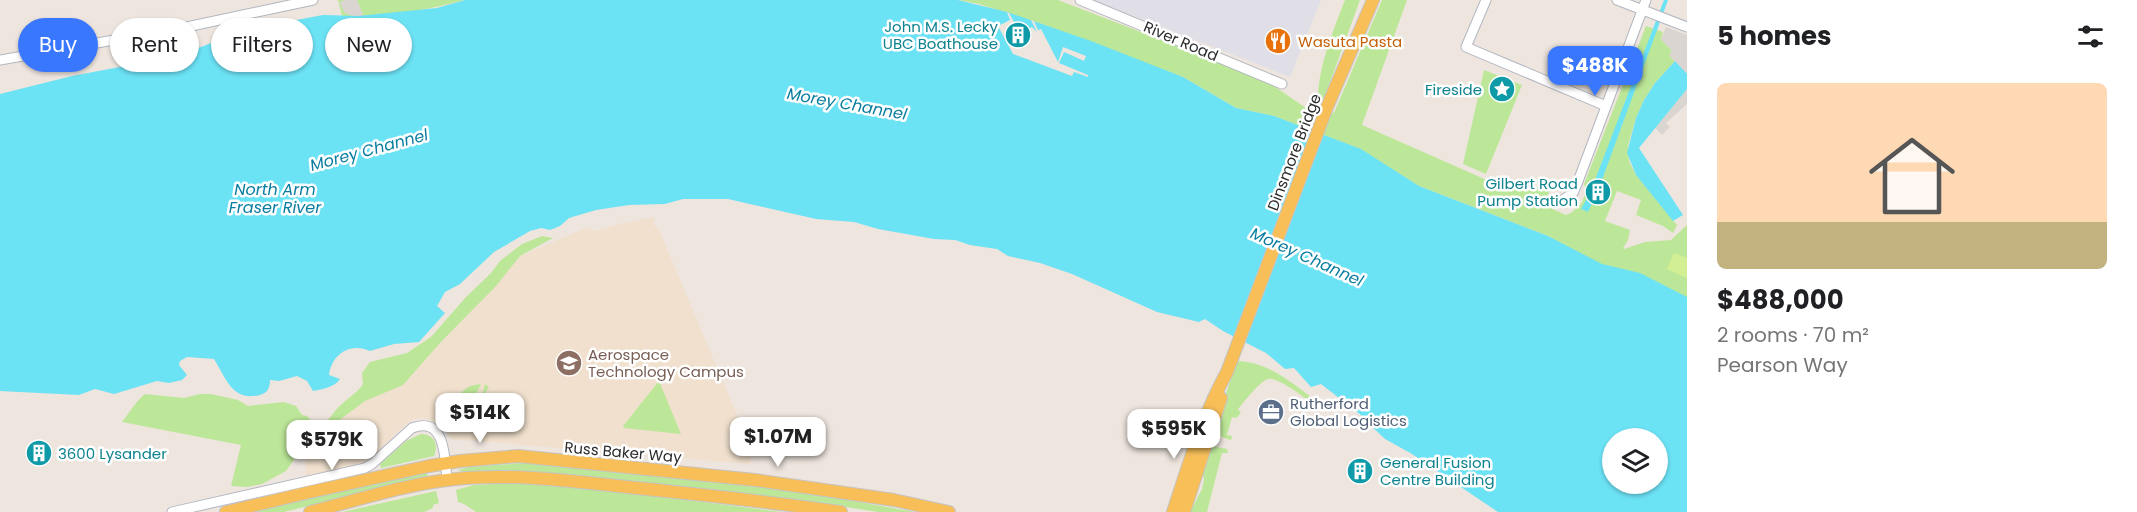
<!DOCTYPE html>
<html lang="en">
<head>
<meta charset="utf-8">
<style>
	body { margin:0; font-family:Poppins,sans-serif; background:#f2f2f2; color:#202124; height:100vh; display:flex; flex-direction:column; font-size:22px; white-space:nowrap }
	* { box-sizing:border-box; margin:0 }
	p { font-size:20px; color:#757577 }
	.icon { flex:none; width:33px; height:33px; fill:none; stroke:currentColor; stroke-width:2; stroke-linecap:round; stroke-linejoin:round }
	.map { position:relative; flex:1; overflow:hidden }
	.panel { display:flex; flex-direction:column; background:#fff; width:450px }
	.panel>* { flex:none }
	.guide { position:absolute; left:18px; top:18px; width:570px; height:54px; display:flex; gap:12px }
	.tools { position:absolute; left:1602px; top:428px; display:grid; gap:12px }
	.tools a { display:grid; place-items:center; width:66px; height:66px; border-radius:50%; background:#fff; box-shadow:0 2px 4px #0004; font-size:30px }
	.price { position:absolute; translate:-50% -51px; padding:0 14px; border-radius:12px; background:#fff; color:#222; font-size:20px; line-height:39px; filter:drop-shadow(0 2px 3px #0008) }
	.price::after { content:''; position:absolute; left:50%; top:36px; width:18px; height:14px; margin-left:-9px; background:inherit; clip-path:polygon(0 0,100% 0,50% 100%) }
	.price.selected { background:#3a77ff; color:#fff }
	ul { padding:0; list-style:none }
	li { display:grid; align-content:center; gap:12px; height:318px; padding:0 30px }
	li+li { border-top:2px solid #e0e0e0 }
	li span { display:grid; place-items:center; height:186px; border-radius:9px; color:#555 }
	li>.icon { margin-inline-start:auto }
	span .icon { width:108px; height:108px; fill:#fffc; stroke-width:1 }
	li b { font-size:26px }
	h2 { display:flex; justify-content:space-between; align-items:center; height:72px; padding:0 30px; font-size:26px }
	.chip { padding:0 21px; border-radius:27px; background:#fff; box-shadow:0 2px 4px #0004; font-size:21px; line-height:54px }
	.chip.selected { background:#3a77ff; color:#fff }
	main { display:flex; flex:1; min-height:0 }
	.map>svg:first-child { display:block }
	.industrial { fill:#e0dfe7 }
	.education { fill:#f0e0cd }
	.green { fill:#bde798 }
	.pitch { fill:#d3ef93 }
	.plaza { fill:#dad5d1 }
	.water { fill:#6ce2f5; fill-rule:evenodd }
	.pier { fill:#eee5de }
	.lines { fill:none; stroke-linecap:round; stroke-linejoin:round }
	.minor-casing { stroke:#b2b6c0; stroke-width:11 }
	.major-casing { stroke:#c4c4c4; stroke-width:14 }
	.minor { stroke:#fff; stroke-width:9 }
	.major { stroke:#f8bf59; stroke-width:12 }
	.labels { text-anchor:middle; dominant-baseline:central; stroke-width:5; stroke-linejoin:round; paint-order:stroke }
	.culture-label { font-size:15px; fill:#0d838f; stroke:#fff; text-anchor:end }
	.street-label { font-size:15px; fill:#2c2c2c; stroke:#fff }
	.food-label { font-size:15px; fill:#c56008; stroke:#fff; text-anchor:start }
	.education-label { font-size:15px; fill:#785e54; stroke:#fff; text-anchor:start }
	.service-label { font-size:15px; fill:#4e5e75; stroke:#fff; text-anchor:start }
	.water-label { font-size:16px; font-style:italic; fill:#087d9f; stroke:#fff }
</style>
</head>
<body>
<main>
<div class="map">
<svg width="1687" height="512" viewBox="0 0 1687 512">
	<rect width="100%" height="100%" fill="#eee5de"/>
	<!-- industrial -->
	<path class="industrial" d="M1093 0H1321L1290 77Z"/>
	<!-- education -->
	<path class="education" d="M654 217V225L659 230 753 453 750 464 452 439 442 427 431 420 420 418 412 420 405 425 371 458 362 463 306 476 305 452 320 442 338 421 365 401 405 383 440 343 496 286 520 256 586 228 596 231 616 225Z"/>
	<!-- green -->
	<path class="green" d="M338 0H465C426 11 383 17 342 16Z
		M958 0H1058L1265 80 1306 108 1320 107 1334 113 1382 0H1407L1362 125 1489 181 1525 191 1549 184 1548 207 1566 215C1575 212 1577 205 1582 203L1586 190 1584 184 1646 26 1663 32 1661 39 1672 51 1669 55 1675 61 1655 83 1644 100 1636 118 1628 146 1629 161 1636 175 1677 225 1673 233 1663 226 1636 215 1641 200 1617 191 1605 221 1630 230 1628 240 1623 248 1624 249 1645 242 1671 240 1687 225V313L1548 236 1419 186 1360 149 1274 116 1236 108 1183 77 1033 21 979 4Z
		M1345 0H1360L1322 104 1318 100C1318 67 1333 31 1345 0Z
		M1484 70 1522 85 1486 174 1463 164Z
		M542 236 553 238 520 256 496 286 440 343 403 385 365 401 338 421 320 442 296 457 286 471 262 484 247 487 231 486 241 445 122 422C131 411 134 403 145 394L184 398 200 394H211L238 400 248 406 284 402 296 406 302 415 307 416 317 428C330 422 331 413 342 404 349 397 357 393 363 384L362 373 370 362 407 353 431 337 466 297 491 273 500 261 522 244Z
		M1237 361C1271 362 1295 386 1322 405L1321 409C1311 403 1278 376 1268 379 1259 382 1245 401 1238 409L1241 413 1236 418 1232 417 1227 435 1232 436 1231 440C1220 437 1217 435 1216 423Z
		M659 381 681 434 624 428 623 426Z
		M481 384 474 398 475 411 462 403 460 396C464 387 472 385 481 384Z
		M485 384 489 387 485 393 495 404 498 413 502 415 499 420 495 419 497 415 486 409 480 414 478 413Z
		M421 434C434 434 439 444 434 456L381 468 380 464 406 441Z
		M1212 446 1227 449 1228 453H1222L1207 512H1190L1202 489 1204 480 1203 474 1204 466Z
		M523 463 758 487 842 499 915 512H878L795 499 537 473H468L458 470 469 467Z
		M422 473H427L428 476 284 512H250Z
		M497 484H528L640 494 782 512H476L464 504 458 502 456 490 474 485Z
		M436 491 439 503 433 505V508L424 512H342Z"/>
	<!-- pitch -->
	<path class="pitch" d="M1674 253 1687 258V278L1667 269Z"/>
	<!-- plaza -->
	<path class="plaza" d="M346 0H357L366 22 345 13 339 2Z
		M1666 27 1687 35V74L1669 55 1672 51 1661 39Z
		M1687 89V104L1666 123 1670 127 1662 135 1655 128Z"/>
	<!-- water -->
	<path class="water" d="M465 0H958L1007 12 1091 41 1183 77 1236 108 1274 116 1361 149 1419 186 1548 236 1602 264 1640 273 1687 297V512H1498L1412 454 1385 439 1368 423 1361 415 1321 384 1311 387 1294 368 1285 369 1266 353 1223 331 1205 319 1199 322 1157 312 1072 274 1040 263 1008 256 997 249 970 245 955 240 934 239 878 229 854 222 816 219 728 199H683L665 204 629 205 596 210 569 218 560 226 550 230 541 228 530 231 494 252 460 284 445 292 437 306 445 313 419 342 394 344 370 351C350 342 332 354 329 375L340 379C335 387 323 389 313 391L307 381 297 376 279 381 270 380C270 387 268 393 260 395 232 402 226 378 214 359L187 357 180 361 179 365 187 375 182 380 169 383 157 381 114 394 95 389 79 395 0 391V94L72 76 178 56 224 38 291 21 323 15 358 16 437 8ZM1612 438H1658V483H1612Z
		M1664 0H1668L1599 188 1588 212 1581 209 1590 193Z
		M1675 61 1687 74V89L1639 148 1683 215 1673 221 1636 175 1627 153 1636 118 1644 100 1655 83Z"/>
	<!-- pier -->
	<path class="pier" d="M1007 12 1009 13 1020 33 1032 27 1037 32 1031 20 1034 21 1038 30 1041 29 1058 62 1063 47 1086 56 1084 61 1064 52 1059 63 1088 75V77L1074 72 1072 76 1013 54 998 26 1010 20Z"/>
	<g class="lines">
		<defs>
			<path id="minor" d="M1080 0 1282 84
				M1486 0 1466 47 1606 106
				M1617 0 1687 27
				M0 60 182 28 313 0
				M1564 199 1573 193 1577 184 1646 0
				M172 512 365 468 372 464 412 428C446 415 445 460 447 481"/>
			<path id="major" d="M226 512 310 492 429 466 460 461 518 456 755 480 894 500 949 512
				M310 512C358 500 406 484 456 479 517 473 578 482 637 488 705 495 773 502 841 512
				M1173 512C1189 464 1202 417 1227 372L1327 107 1373 0
				M1184 512 1221 398"/>
		</defs>
		<!-- minor casing -->
		<use href="#minor" class="minor-casing"/>
		<!-- major casing -->
		<use href="#major" class="major-casing"/>
		<!-- minor -->
		<use href="#minor" class="minor"/>
		<!-- major -->
		<use href="#major" class="major"/>
	</g>
	<!-- icons -->
	<defs>
		<symbol id="building-disc" viewBox="-11 -11 22 22"><circle r="9.5" fill="#0f9aa8" stroke="#fff"/><path d="M-4-6H4V6H1V3H-1V6H-4ZM-2.5-4.3h1.7v1.8h-1.7ZM.8-4.3h1.7v1.8H.8ZM-2.5-1h1.7V.8h-1.7ZM.8-1h1.7V.8H.8Z" fill="#fff"/></symbol>
		<symbol id="restaurant-disc" viewBox="-11 -11 22 22"><circle r="9.5" fill="#e8710a" stroke="#fff"/><path d="M-5-6h1v4h1v-4h1v4h1v-4h1v5L-1.5 .5V6h-2V.5L-5-1ZM5-6V6H3V1.5H1.5Q1.5-4 5-6Z" fill="#fff"/></symbol>
		<symbol id="sight-disc" viewBox="-11 -11 22 22"><circle r="9.5" fill="#0f9aa8" stroke="#fff"/><path d="M0-6L1.8-2.2L6-1.7L2.9 1.2L3.7 5.4L0 3.3L-3.7 5.4L-2.9 1.2L-6-1.7L-1.8-2.2Z" fill="#fff"/></symbol>
		<symbol id="university-disc" viewBox="-11 -11 22 22"><circle r="9.5" fill="#8d6e63" stroke="#fff"/><path d="M0-5L7-2L0 1L-7-2ZM-4 1L0 2.5L4 1V4Q0 6-4 4Z" fill="#fff"/></symbol>
		<symbol id="office-disc" viewBox="-11 -11 22 22"><circle r="9.5" fill="#5c6f8a" stroke="#fff"/><path d="M-6-3h4V-5.5h4V-3h4V5H-6ZM-1-4.5V-3h2v-1.5ZM-6 0V1H6V0Z" fill="#fff"/></symbol>
	</defs>
	<g fill-rule="evenodd">
		<use href="#building-disc" x="1003" y="20" width="30" height="30"/>
		<use href="#restaurant-disc" x="1263" y="26" width="30" height="30"/>
		<use href="#sight-disc" x="1487" y="74" width="30" height="30"/>
		<use href="#building-disc" x="1583" y="177" width="30" height="30"/>
		<use href="#university-disc" x="554" y="348" width="30" height="30"/>
		<use href="#office-disc" x="1256" y="397" width="30" height="30"/>
		<use href="#building-disc" x="24" y="438" width="30" height="30"/>
		<use href="#building-disc" x="1345" y="456" width="30" height="30"/>
	</g>
	<g class="labels">
		<!-- culture labels -->
		<g class="culture-label">
			<text x="998" y="26">John M.S. Lecky<tspan x="998" dy="17">UBC Boathouse</tspan></text>
			<text x="1482" y="89">Fireside</text>
			<text x="1578" y="183">Gilbert Road<tspan x="1578" dy="17">Pump Station</tspan></text>
			<text x="58" y="453" text-anchor="start">3600 Lysander</text>
			<text x="1380" y="462" text-anchor="start">General Fusion<tspan x="1380" dy="17">Centre Building</tspan></text>
		</g>
		<!-- street labels -->
		<g class="street-label">
			<text transform="translate(1181 41) rotate(23)">River Road</text>
			<text transform="translate(1294 152) rotate(-69)">Dinsmore Bridge</text>
			<text transform="translate(623 452) rotate(5)">Russ Baker Way</text>
		</g>
		<!-- food labels -->
		<g class="food-label">
			<text x="1298" y="41">Wasuta Pasta</text>
		</g>
		<!-- education labels -->
		<g class="education-label">
			<text x="588" y="354">Aerospace<tspan x="588" dy="17">Technology Campus</tspan></text>
		</g>
		<!-- service labels -->
		<g class="service-label">
			<text x="1290" y="403">Rutherford<tspan x="1290" dy="17">Global Logistics</tspan></text>
		</g>
		<!-- water labels -->
		<g class="water-label">
			<text transform="translate(847 104) rotate(10)">Morey Channel</text>
			<text transform="translate(369 150) rotate(-15)">Morey Channel</text>
			<text x="275" y="189">North Arm<tspan x="275" dy="18">Fraser River</tspan></text>
			<text transform="translate(1307 257) rotate(24)">Morey Channel</text>
		</g>
	</g>
</svg>
<div class="tools">
<a><svg class="icon" aria-label="layers" viewBox="0 0 24 24"><path d="M12 4l9 5-9 5-9-5zM3 14l9 5 9-5"/></svg></a>
</div>
<b class="price selected" style="left:1595px;top:97px">$488K</b>
<b class="price" style="left:480px;top:444px">$514K</b>
<b class="price" style="left:1174px;top:460px">$595K</b>
<b class="price" style="left:778px;top:468px">$1.07M</b>
<b class="price" style="left:332px;top:471px">$579K</b>
<div class="guide">
<a class="chip selected">Buy</a>
<a class="chip">Rent</a>
<a class="chip">Filters</a>
<a class="chip">New</a>
</div>
</div>
<section class="panel">
<h2>5 homes<svg class="icon" aria-label="filters" viewBox="0 0 24 24"><path d="M4 7h16M4 17h16"/><circle cx="9" cy="7" r="2"/><circle cx="15" cy="17" r="2"/></svg></h2>
<ul>
<li><span style="background:linear-gradient(#ffd9b3 75%,#c2b280 0)"><svg class="icon" aria-label="home" viewBox="0 0 24 24"><path d="M3 11l9-7 9 7M6 9v11h12V9"/></svg></span><div><b>$488,000</b><p>2 rooms · 70 m²</p><p>Pearson Way</p></div></li>
</ul>
</section>
</main>
</body>
</html>
